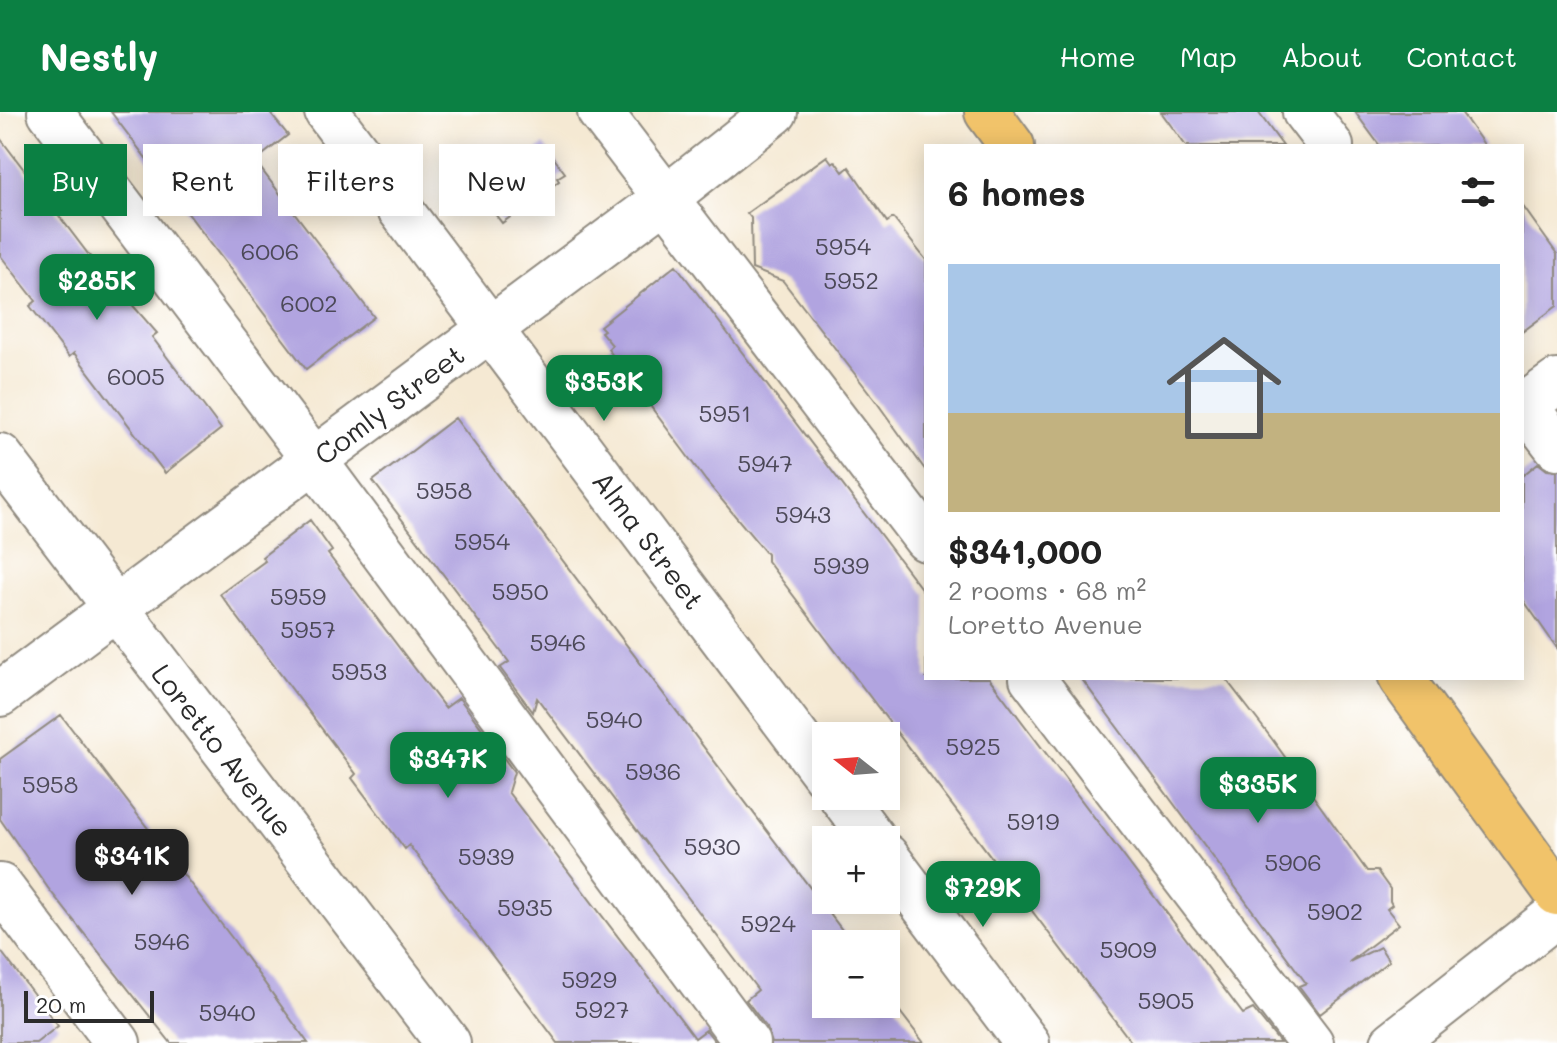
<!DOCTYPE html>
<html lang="en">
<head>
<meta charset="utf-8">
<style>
	body { margin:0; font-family:Mali,sans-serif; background:#f6f6f6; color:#222; height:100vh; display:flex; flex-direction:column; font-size:30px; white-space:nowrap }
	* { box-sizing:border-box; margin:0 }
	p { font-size:26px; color:#767676 }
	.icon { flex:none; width:44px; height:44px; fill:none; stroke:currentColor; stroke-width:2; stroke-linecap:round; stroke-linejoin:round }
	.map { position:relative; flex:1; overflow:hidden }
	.panel { position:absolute; left:924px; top:32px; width:600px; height:536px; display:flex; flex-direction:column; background:#fff; border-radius:0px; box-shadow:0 4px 20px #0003 }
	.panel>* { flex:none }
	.hud { position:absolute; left:24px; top:32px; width:760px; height:72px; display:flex; gap:16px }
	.needle { width:52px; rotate:287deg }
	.controls { position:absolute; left:812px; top:610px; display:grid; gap:16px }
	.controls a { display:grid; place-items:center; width:88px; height:88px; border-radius:0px; background:#fff; box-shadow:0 4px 20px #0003; font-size:40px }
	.scale { position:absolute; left:24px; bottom:20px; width:130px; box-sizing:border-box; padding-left:8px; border:4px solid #2b2b2b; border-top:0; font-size:22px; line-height:28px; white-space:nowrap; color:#2b2b2b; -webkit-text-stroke:6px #fff; paint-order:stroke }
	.price { position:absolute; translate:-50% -68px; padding:0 18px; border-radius:16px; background:#0b8043; color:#fff; font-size:26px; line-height:52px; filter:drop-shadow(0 2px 4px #0008) }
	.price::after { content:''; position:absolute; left:50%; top:48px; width:24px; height:18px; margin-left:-12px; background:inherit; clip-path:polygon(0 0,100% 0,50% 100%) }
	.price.current { background:#222; color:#fff }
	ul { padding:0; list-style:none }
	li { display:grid; align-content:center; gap:16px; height:424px; padding:0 24px }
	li+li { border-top:2px solid #e0e0e0 }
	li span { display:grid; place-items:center; height:248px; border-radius:0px; color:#555 }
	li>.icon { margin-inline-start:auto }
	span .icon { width:144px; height:144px; fill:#fffc; stroke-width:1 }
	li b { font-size:34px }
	h2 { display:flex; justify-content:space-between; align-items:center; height:96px; padding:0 24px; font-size:34px }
	.tag { padding:0 28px; border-radius:0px; background:#fff; box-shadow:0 4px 20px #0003; font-size:28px; line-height:72px }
	.tag.current { background:#0b8043; color:#fff }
	header { display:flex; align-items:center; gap:48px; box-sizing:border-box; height:112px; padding:0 40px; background:#0b8043; color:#fff }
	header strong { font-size:38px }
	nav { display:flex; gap:44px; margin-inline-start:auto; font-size:28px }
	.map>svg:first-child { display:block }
	.building { fill:#b1a4e0 }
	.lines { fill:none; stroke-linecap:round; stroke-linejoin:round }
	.minor-casing { stroke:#908a7f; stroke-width:48 }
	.major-casing { stroke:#908a7f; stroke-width:48 }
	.minor { stroke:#fff; stroke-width:44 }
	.major { stroke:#f1c36a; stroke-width:44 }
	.labels { text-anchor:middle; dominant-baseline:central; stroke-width:7; stroke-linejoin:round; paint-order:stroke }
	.number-label { font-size:24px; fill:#4c4958 }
	.street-label { font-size:28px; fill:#2b2b2b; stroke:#fff }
</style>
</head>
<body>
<header>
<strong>Nestly</strong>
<nav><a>Home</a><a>Map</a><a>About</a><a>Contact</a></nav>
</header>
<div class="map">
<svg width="1557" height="931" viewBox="0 0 1557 931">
	<rect width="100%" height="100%" fill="#fff"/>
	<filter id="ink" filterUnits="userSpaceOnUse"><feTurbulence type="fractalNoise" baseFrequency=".0125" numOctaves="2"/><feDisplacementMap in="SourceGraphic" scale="16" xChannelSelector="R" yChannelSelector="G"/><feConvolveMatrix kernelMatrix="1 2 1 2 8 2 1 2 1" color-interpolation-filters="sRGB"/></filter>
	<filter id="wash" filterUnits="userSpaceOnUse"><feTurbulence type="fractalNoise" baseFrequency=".006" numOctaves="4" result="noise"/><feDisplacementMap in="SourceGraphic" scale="32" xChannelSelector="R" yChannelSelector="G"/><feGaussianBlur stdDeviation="1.8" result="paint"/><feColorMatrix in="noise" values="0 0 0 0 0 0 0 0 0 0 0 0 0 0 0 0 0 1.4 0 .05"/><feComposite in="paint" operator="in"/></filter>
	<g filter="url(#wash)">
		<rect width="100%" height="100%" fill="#f5e9d3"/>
		<g id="blocks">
			<!-- building -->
			<path class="building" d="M111 0H269L288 23 255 49 374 205 306 257Z
				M1161 0H1258L1283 34H1186Z
				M1355 0H1461L1485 34H1380Z
				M0 26 126 192 129 189 157 221 152 225 221 317 165 361 74 241 69 245 30 194 36 189 0 143Z
				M544 33 565 61 557 66 559 69 502 111 479 81Z
				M827 44 832 51 835 49 843 60 849 55 887 110 893 106 926 148V359L875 288 783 169 752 157 751 106 747 101Z
				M1522 93 1557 142V194L1522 220Z
				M676 153 926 483V566H989L1243 902 1253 897 1280 931H1132L771 454 767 449V442L706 369 608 237 612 233 601 220 604 218 600 214Z
				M455 306 848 826 844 830 846 832H826V892H886V888L889 892H894L924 931H772L767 916 746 888 758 878 537 586 533 600 500 556 509 550 373 369Z
				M1538 351 1547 358 1557 359V536L1522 486V364Z
				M310 408 332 439 328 442 445 596 459 586 514 660 508 680 695 926 706 918 716 931H558L409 733 405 737 352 666 356 662 220 482 265 449 262 445Z
				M1081 566H1225L1272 627 1367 759H1377L1390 777V789L1392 793 1387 797 1399 812 1349 850 1380 835 1389 849 1320 902 1299 874 1306 871Z
				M61 603 232 826 308 931H171L48 776 0 707V647Z
				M0 838 58 914 36 931H0Z"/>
		</g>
	</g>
	<g filter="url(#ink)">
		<use href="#blocks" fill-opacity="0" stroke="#908a7f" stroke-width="2"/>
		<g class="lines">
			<defs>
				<path id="minor" d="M50 0 314 348 747 931
					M327 0 826 664
					M600 0 926 427
					M1305 0 1331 34
					M1522 290 1557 335
					M1522 295 1557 270
					M0 344 448 931
					M1032 566 1311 931
					M0 582 666 86 775 0
					M841 684 874 728
					M886 744 1027 931
					M0 774 118 931
					M1393 931 1557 802"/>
				<path id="major" d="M987 0 1012 34
					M1401 566 1557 781"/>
			</defs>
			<!-- minor casing -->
			<use href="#minor" class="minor-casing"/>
			<!-- major casing -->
			<use href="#major" class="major-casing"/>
			<!-- minor -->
			<use href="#minor" class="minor"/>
			<!-- major -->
			<use href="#major" class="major"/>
		</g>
	</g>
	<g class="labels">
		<!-- number labels -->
		<g class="number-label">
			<text x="843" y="133">5954</text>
			<text x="270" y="138">6006</text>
			<text x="851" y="167">5952</text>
			<text x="309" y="190">6002</text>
			<text x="136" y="263">6005</text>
			<text x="725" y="300">5951</text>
			<text x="765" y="350">5947</text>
			<text x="444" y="377">5958</text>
			<text x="803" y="401">5943</text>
			<text x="482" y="428">5954</text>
			<text x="841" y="452">5939</text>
			<text x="520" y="478">5950</text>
			<text x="298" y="483">5959</text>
			<text x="308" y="516">5957</text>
			<text x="558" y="529">5946</text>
			<text x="359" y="558">5953</text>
			<text x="614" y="606">5940</text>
			<text x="973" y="633">5925</text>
			<text x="653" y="658">5936</text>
			<text x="50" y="671">5958</text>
			<text x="1033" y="708">5919</text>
			<text x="712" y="733">5930</text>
			<text x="486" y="743">5939</text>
			<text x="1293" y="749">5906</text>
			<text x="525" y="794">5935</text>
			<text x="1335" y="798">5902</text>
			<text x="768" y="810">5924</text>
			<text x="162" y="828">5946</text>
			<text x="1128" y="836">5909</text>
			<text x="589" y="866">5929</text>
			<text x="1166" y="887">5905</text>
			<text x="602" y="896">5927</text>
			<text x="227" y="899">5940</text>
		</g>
		<!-- street labels -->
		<g class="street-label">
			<text transform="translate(389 292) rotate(-37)">Comly Street</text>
			<text transform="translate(649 428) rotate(53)">Alma Street</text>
			<text transform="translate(223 638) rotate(52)">Loretto Avenue</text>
		</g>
	</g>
</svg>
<div class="controls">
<a><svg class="needle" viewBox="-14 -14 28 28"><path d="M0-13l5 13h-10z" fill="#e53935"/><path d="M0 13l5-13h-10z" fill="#767676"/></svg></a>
<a>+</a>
<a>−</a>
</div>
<div class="scale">20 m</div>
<b class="price" style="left:97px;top:210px">$285K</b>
<b class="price" style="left:604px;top:311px">$353K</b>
<b class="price" style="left:448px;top:688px">$347K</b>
<b class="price" style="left:1258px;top:713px">$335K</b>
<b class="price current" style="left:132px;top:785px">$341K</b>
<b class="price" style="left:983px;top:817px">$729K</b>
<div class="hud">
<a class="tag current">Buy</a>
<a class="tag">Rent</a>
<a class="tag">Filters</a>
<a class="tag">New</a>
</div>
<section class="panel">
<h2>6 homes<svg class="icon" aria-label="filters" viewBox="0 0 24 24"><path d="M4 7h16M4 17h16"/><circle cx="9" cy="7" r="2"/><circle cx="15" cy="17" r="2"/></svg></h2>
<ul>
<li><span style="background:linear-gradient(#a9c7e8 60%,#c2b280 0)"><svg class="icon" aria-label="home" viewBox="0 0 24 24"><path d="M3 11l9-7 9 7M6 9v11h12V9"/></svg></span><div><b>$341,000</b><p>2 rooms · 68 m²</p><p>Loretto Avenue</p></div></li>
</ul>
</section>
</div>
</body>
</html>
